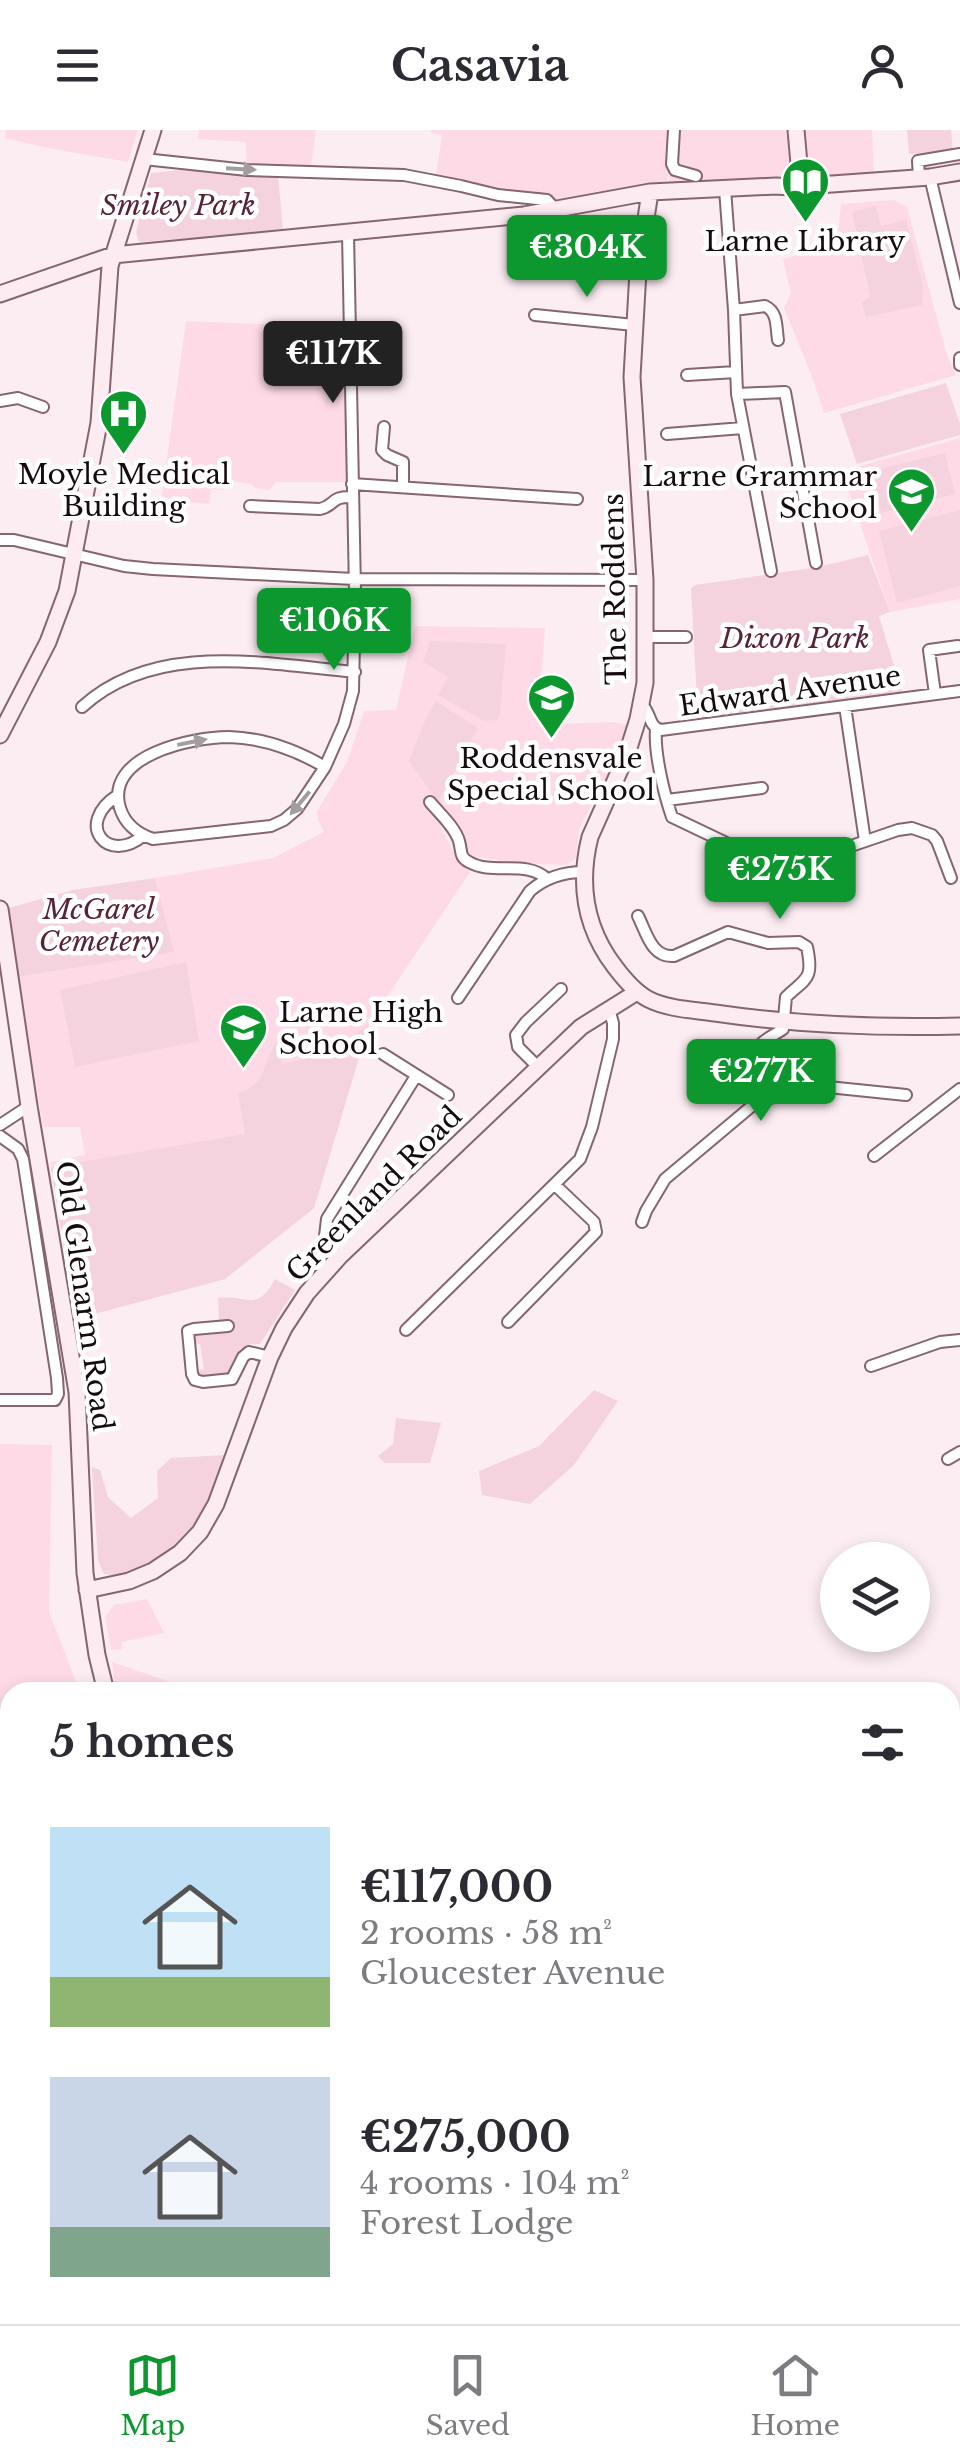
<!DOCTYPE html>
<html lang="en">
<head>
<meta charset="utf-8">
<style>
	body { margin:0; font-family:"Libre Baskerville",serif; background:#f7f7f7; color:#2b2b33; height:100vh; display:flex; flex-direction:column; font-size:38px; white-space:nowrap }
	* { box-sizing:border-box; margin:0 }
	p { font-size:32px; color:#7c7c81 }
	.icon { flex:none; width:55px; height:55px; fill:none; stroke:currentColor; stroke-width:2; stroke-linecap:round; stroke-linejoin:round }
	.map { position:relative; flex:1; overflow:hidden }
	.drawer { position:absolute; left:0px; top:1552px; width:960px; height:642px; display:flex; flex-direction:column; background:#fff; border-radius:30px 30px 0 0; box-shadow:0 5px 15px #0003 }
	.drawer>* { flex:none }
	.fabs { position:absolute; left:820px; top:1412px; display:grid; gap:20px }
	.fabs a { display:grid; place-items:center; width:110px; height:110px; border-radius:50%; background:#fff; box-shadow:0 5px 15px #0003; font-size:50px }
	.price { position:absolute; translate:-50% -85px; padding:0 22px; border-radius:10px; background:#0c982f; color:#fff; font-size:32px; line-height:65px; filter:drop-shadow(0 2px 5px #0008) }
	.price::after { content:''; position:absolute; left:50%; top:60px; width:30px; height:22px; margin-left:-15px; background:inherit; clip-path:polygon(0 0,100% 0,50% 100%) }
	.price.selected { background:#222; color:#fff }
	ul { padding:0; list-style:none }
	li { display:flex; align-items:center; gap:30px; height:250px; padding:0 50px }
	li span { display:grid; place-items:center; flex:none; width:280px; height:200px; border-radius:0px; color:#555 }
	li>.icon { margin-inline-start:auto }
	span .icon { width:120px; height:120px; fill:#fffc; stroke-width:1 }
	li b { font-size:42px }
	h2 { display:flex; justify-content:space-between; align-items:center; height:120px; padding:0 50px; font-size:42px }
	header { display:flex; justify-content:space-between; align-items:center; height:130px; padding:0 50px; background:#fff; font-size:45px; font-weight:700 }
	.menu { display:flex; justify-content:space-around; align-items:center; height:140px; border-top:2px solid #e1e1e2; background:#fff; font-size:28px; color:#7c7c81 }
	.menu a { display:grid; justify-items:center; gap:5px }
	.menu .selected { color:#0c982f }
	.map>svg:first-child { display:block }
	.built { fill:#fedae6 }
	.green { fill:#f5d3de }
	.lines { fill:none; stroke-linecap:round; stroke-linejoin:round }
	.street-casing { stroke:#846570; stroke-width:14 }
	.secondary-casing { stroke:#846570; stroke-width:19 }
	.street { stroke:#fff; stroke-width:10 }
	.secondary { stroke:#fdebf2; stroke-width:15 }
	.oneway { fill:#a29d9f }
	.labels { text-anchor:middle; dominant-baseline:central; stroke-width:9; stroke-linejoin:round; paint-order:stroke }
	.park-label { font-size:28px; font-style:italic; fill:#582239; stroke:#fff }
	.poi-label { font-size:28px; fill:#160b0f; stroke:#fff }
	.street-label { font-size:28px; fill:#160b0f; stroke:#fff }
</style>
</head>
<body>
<header><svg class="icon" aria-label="menu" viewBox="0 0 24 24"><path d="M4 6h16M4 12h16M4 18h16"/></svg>Casavia<svg class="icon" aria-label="person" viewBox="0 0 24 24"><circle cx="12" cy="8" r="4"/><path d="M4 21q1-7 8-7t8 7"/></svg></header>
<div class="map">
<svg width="960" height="2194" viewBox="0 0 960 2194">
	<rect width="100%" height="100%" fill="#fcedf2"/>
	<!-- built -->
	<path class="built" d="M6 0H138L128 32 53 19 5 8Z
		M199 0H316L310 43 247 40 246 12 198 9Z
		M431 0H872L874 50 668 61 670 41 663 61 556 80 547 70 435 51 442 5 431 3Z
		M894 70 907 77 946 222 956 245 824 283 811 244 784 178 791 163 783 129 837 114 841 74Z
		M186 191 345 197 346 352H276L269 360 255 358 251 354 225 350 224 360 211 359 209 374 178 371 176 377H173L172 380 160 379Z
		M960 308V469L890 482 842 341Z
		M415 496 545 498 539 581 557 594 612 592 628 595 617 627 579 699 576 727 569 734 562 735 517 733 466 725 444 684 439 694 460 734 470 742 369 894 314 1078 225 1149 75 1189 50 1032 85 1025 80 997H43L18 847 173 822 155 748 273 728 324 702 318 690 317 681 347 632 364 581 396 580Z
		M0 1314 52 1315 49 1482 80 1562H10V1658L0 1671Z
		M147 1469 164 1503 122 1512V1519L111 1520 105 1487 114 1475Z
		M112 1532 179 1555 184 1562H116Z"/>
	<!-- green -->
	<path class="green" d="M907 0H951L953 21 909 24Z
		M181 40 278 45 283 101 139 112 136 102 151 43Z
		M876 76 881 96 906 90 923 156 922 175 866 187 862 173 870 166 852 82Z
		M946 253 960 294V305L857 334 840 284Z
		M945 323 955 364 881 383 870 341Z
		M960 380V456L897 473 879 401Z
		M868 425 890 482 879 486 902 562 698 588 691 458 695 455 818 437Z
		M430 511 506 514 500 584 497 590 484 591 438 565 448 547 423 532Z
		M436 571 478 598 438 672 409 631C418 610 423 590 436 571Z
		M155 748 174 822 18 847 9 778 73 760Z
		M186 832 199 911 75 937 60 860Z
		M369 894 314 1078 225 1149 75 1189 51 1037 245 1004 238 963C268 953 261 935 276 913L282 934 332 922Z
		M275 1149 295 1160 260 1214H251L240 1219 228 1245 201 1247 199 1245 198 1240 204 1239 200 1214 193 1213 192 1208 195 1206 228 1203V1191H219L218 1168C246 1163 256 1185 275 1149Z
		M594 1260 618 1271 574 1335 530 1374 482 1365 479 1341 539 1316Z
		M396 1288 441 1293 430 1333H385L378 1326 393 1314Z
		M225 1325 203 1386 177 1418 160 1429 124 1446 104 1444 98 1431 92 1337 100 1340 108 1367 131 1388 158 1368 157 1341 171 1328Z"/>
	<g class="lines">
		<defs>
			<path id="street" d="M674 0 672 34 675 40 696 46
				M144 29 247 40 404 45 461 56 498 65 547 70 556 80
				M919 47 918 31 960 24
				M930 47 960 173
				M725 59 734 180 737 264 771 441
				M734 180 765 176C778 182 776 197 778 210
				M535 185 634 195
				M960 228V235
				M687 245 736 242
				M737 264 785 262 816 433
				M0 271 18 268 43 277
				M384 297 382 320 387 325 403 332V357
				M667 304 743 298
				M352 354 577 369
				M250 376 320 379C335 376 330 366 352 367
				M0 410H14L124 436 153 439 354 449 645 450
				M645 507H686
				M935 564 929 520 958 516
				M641 574C651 581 648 597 661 600L960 561
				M845 576 865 711
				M82 577C155 510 266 534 355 542
				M656 599C654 623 664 664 672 687L739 719 756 748
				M325 637C296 620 264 608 229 607 193 607 104 625 120 678 125 694 138 704 153 709L271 696 284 690 297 679 325 637 344 594 353 561 355 460 348 103
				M118 665C73 694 108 736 144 705
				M667 670 762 658
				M430 672C439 683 455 697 459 711 462 721 459 727 469 732 493 746 526 729 547 749
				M816 728 898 700 912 698 932 705 937 711 951 748
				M638 786C647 804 652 828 674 826L728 802 768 813 799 812 807 817C814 850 806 848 786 867L783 899C776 904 767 908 762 913 743 930 759 949 759 970
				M458 868 530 761C546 747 564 742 584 742
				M383 924 448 965
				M538 937 518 917 516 905 526 892 561 859
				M0 995 29 976
				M0 1006 18 1019 23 1029 57 1248 58 1264 55 1270H0
				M874 1026 960 959
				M642 1092 646 1081 665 1049 759 970 828 957 906 965
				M341 1125 325 1106 327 1089 416 946
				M508 1192 596 1102 594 1092 555 1055
				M228 1196 194 1199 188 1201 192 1244 195 1250 203 1252 232 1249 243 1227 249 1222 270 1227
				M406 1200 580 1029 592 997 613 909V893L609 879
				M871 1236 940 1212 960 1210
				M948 1329 960 1322
				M0 1931 10 1929
				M950 1954 960 1952
				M0 2103 10 2102
				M165 2185 167 2194
				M246 2185 248 2194
				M416 2185 424 2194
				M604 2185 607 2194
				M316 2192 356 2185"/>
			<path id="secondary" d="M796 0 801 56
				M650 62 638 141 632 247 645 450V553L638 589 627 624 590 707C578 755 585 798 615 837 624 849 635 862 648 869 667 879 694 880 715 883 797 895 878 898 960 896
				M0 164 113 125 524 85 650 62 776 56 790 57 930 47 960 42
				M0 605 48 512 67 461 99 293 110 136 153 0
				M0 779 29 976 77 1262 85 1443 97 1525 106 1562
				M87 1460 129 1451 153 1441 180 1423 200 1402 216 1374 270 1227 284 1198 307 1163 341 1125 581 897 637 862
				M950 2051 960 2049
				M264 2185 266 2194
				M476 2194 490 2185"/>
		</defs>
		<!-- street casing -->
		<use href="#street" class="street-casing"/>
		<!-- secondary casing -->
		<use href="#secondary" class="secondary-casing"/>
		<!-- street -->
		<use href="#street" class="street"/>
		<!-- secondary -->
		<use href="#secondary" class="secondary"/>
	</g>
	<!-- one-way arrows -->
	<defs><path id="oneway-solid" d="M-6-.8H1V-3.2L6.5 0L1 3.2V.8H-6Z" transform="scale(2.5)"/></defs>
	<g class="oneway">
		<use href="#oneway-solid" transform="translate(241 39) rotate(3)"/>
		<use href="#oneway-solid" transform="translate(192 612) rotate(-11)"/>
		<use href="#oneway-solid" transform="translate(300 673) rotate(130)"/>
	</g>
	<!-- icons -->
	<defs>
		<symbol id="library-pin" viewBox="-11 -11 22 30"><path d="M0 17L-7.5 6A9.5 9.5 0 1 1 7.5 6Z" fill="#0c982f" stroke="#fff"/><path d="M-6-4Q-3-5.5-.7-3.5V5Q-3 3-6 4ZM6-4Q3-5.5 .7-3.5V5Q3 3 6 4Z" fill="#fff"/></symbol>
		<symbol id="hospital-pin" viewBox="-11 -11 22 30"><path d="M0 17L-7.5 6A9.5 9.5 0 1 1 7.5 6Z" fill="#0c982f" stroke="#fff"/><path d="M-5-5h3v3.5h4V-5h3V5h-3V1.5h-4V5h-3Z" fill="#fff"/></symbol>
		<symbol id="school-pin" viewBox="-11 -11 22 30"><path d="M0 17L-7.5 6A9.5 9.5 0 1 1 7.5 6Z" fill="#0c982f" stroke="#fff"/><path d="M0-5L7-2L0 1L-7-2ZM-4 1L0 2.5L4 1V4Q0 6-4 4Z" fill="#fff"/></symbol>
	</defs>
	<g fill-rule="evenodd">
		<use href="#library-pin" x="778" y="24" width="55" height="75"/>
		<use href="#hospital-pin" x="96" y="256" width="55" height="75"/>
		<use href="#school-pin" x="884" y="334" width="55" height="75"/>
		<use href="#school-pin" x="524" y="540" width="55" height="75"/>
		<use href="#school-pin" x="216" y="870" width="55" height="75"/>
	</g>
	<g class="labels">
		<!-- park labels -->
		<g class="park-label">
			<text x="178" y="75">Smiley Park</text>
			<text x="795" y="508">Dixon Park</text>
			<text x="99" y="779">McGarel<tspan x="99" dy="32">Cemetery</tspan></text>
		</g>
		<!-- poi labels -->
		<g class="poi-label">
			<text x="805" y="111">Larne Library</text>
			<text x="124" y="344">Moyle Medical<tspan x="124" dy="32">Building</tspan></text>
			<text x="877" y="346" text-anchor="end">Larne Grammar<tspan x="877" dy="32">School</tspan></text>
			<text x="551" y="628">Roddensvale<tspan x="551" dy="32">Special School</tspan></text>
			<text x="279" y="882" text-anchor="start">Larne High<tspan x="279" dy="32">School</tspan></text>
		</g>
		<!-- street labels -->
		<g class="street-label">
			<text transform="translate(615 459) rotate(-91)">The Roddens</text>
			<text transform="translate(790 561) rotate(-8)">Edward Avenue</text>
			<text transform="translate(374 1064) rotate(-45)">Greenland Road</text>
			<text transform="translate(84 1166) rotate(82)">Old Glenarm Road</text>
		</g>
	</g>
</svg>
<div class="fabs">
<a><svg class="icon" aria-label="layers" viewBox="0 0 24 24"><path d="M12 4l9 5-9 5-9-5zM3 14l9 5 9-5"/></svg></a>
</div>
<b class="price" style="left:587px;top:170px">€304K</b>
<b class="price selected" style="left:333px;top:276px">€117K</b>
<b class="price" style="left:334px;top:543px">€106K</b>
<b class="price" style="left:780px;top:792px">€275K</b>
<b class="price" style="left:761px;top:994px">€277K</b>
<section class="drawer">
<h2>5 homes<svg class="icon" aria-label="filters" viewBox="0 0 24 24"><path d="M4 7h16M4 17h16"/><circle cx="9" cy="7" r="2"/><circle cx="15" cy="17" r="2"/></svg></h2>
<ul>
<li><span style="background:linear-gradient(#bfe0f5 75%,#8fb573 0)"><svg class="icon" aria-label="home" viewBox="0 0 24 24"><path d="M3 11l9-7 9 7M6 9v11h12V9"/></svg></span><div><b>€117,000</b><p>2 rooms · 58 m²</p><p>Gloucester Avenue</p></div></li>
<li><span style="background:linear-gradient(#c9d6e8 75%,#7fa58c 0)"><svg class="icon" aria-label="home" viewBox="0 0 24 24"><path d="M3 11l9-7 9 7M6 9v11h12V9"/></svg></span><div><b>€275,000</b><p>4 rooms · 104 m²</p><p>Forest Lodge</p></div></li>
</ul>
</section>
</div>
<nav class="menu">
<a class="selected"><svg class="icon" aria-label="map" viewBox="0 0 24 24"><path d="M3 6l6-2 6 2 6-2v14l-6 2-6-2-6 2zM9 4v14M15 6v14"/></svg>Map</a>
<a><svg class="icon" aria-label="saved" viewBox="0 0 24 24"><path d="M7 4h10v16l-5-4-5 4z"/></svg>Saved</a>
<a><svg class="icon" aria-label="home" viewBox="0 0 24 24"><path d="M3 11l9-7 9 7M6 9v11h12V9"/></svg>Home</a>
</nav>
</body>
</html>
